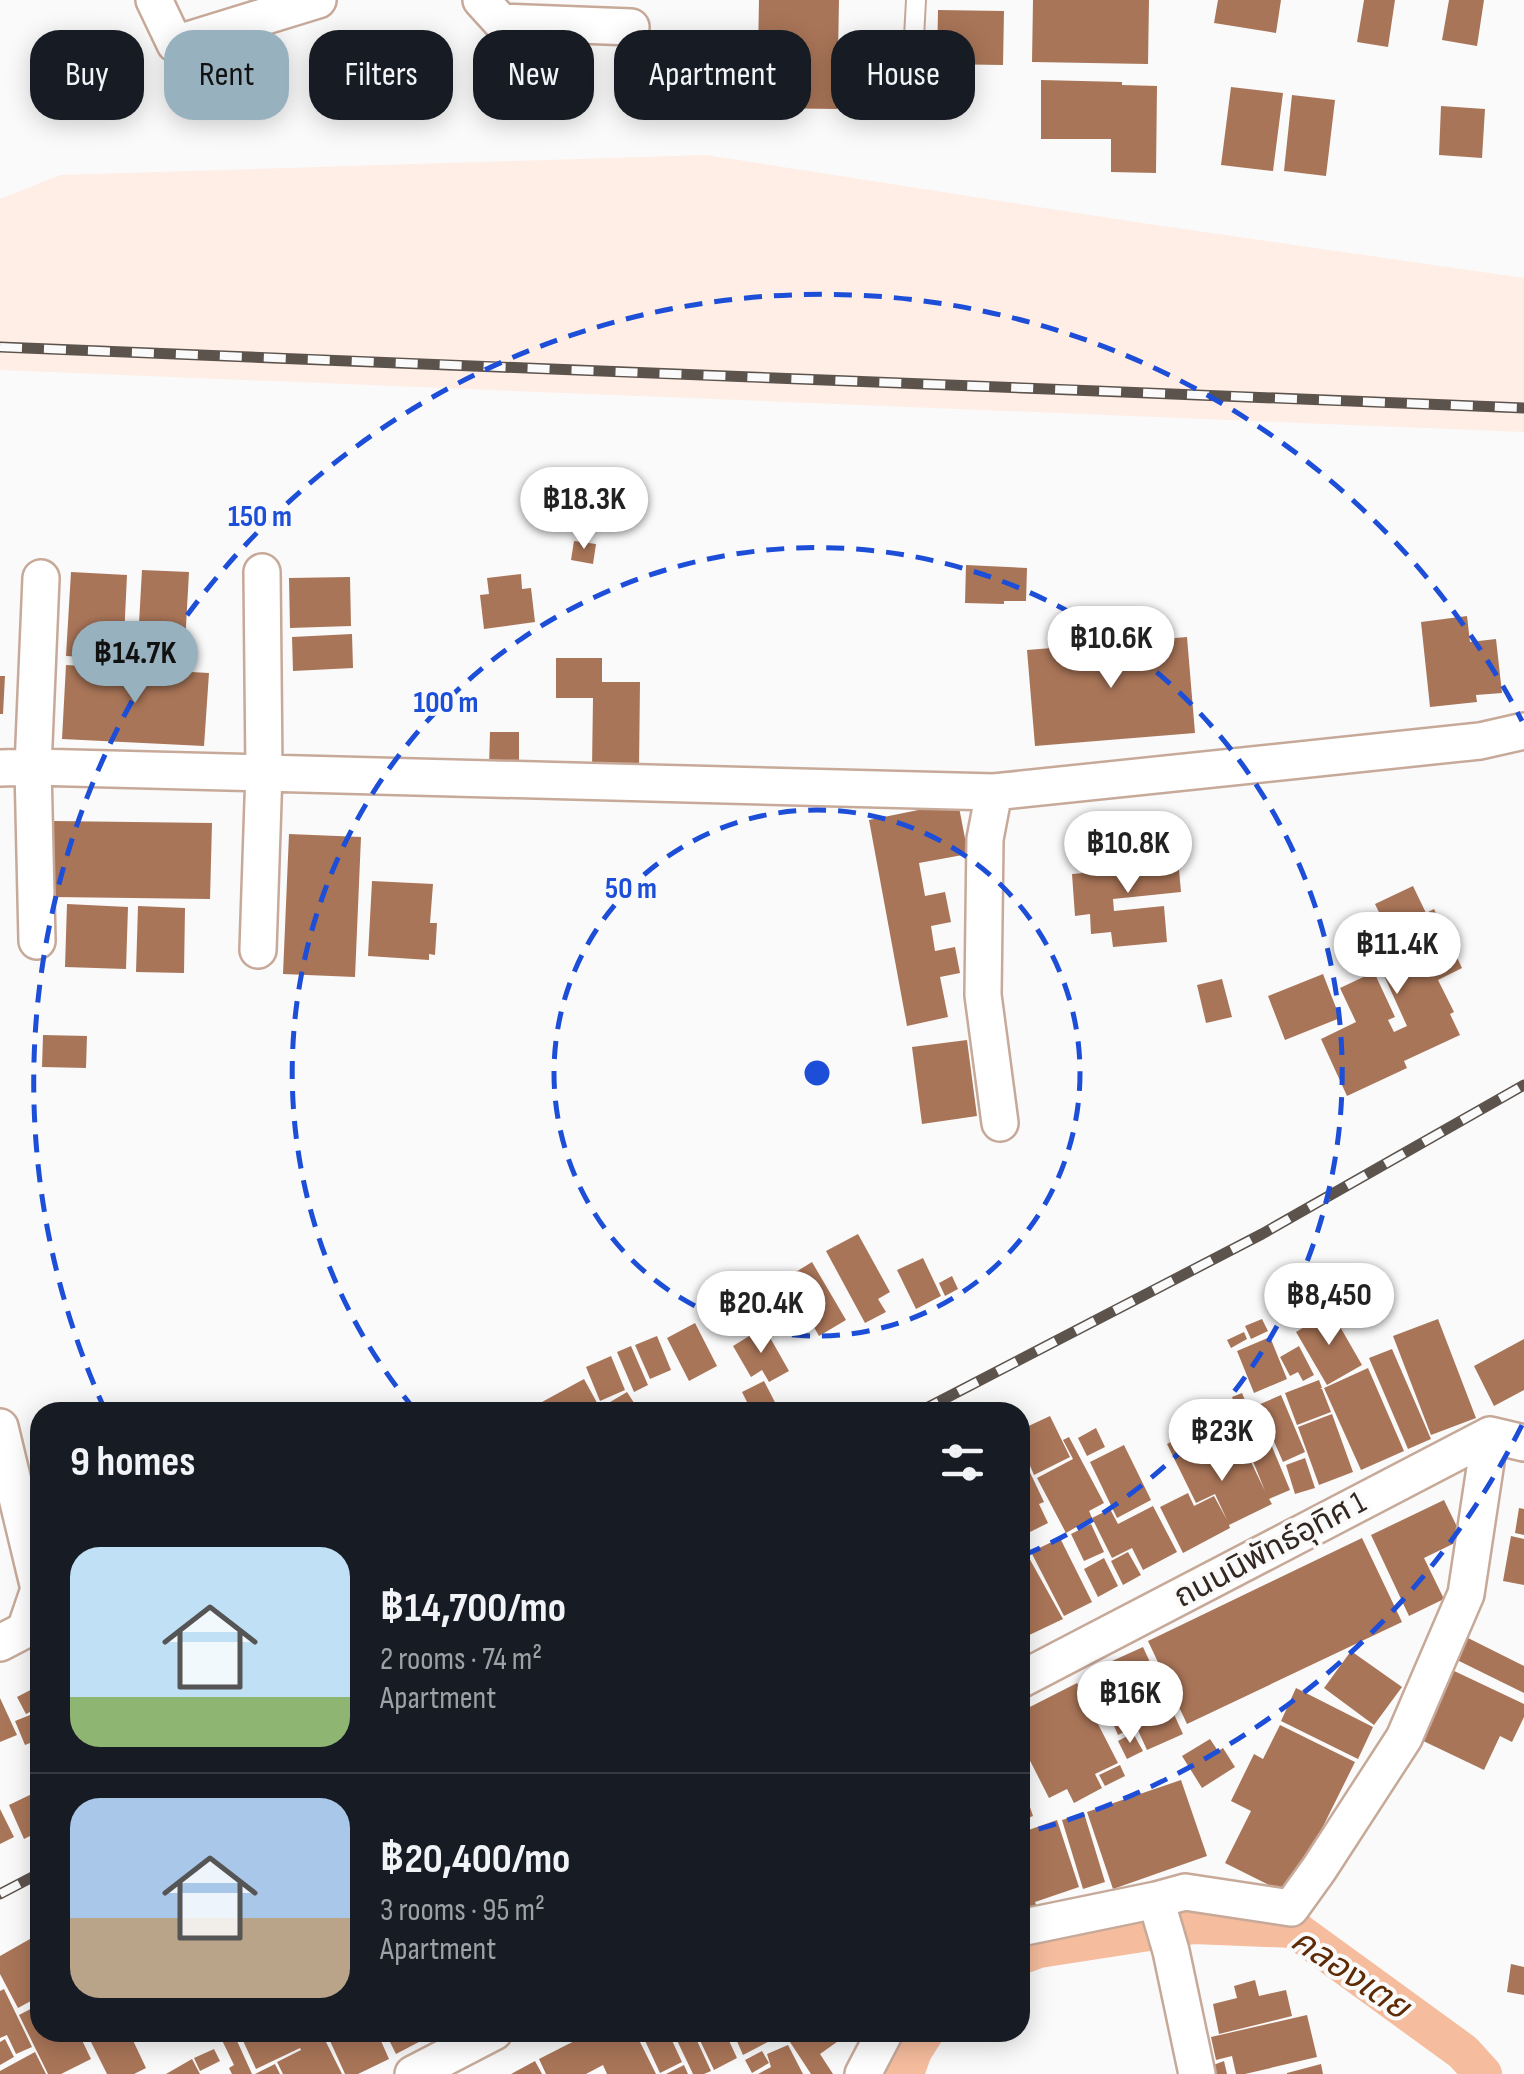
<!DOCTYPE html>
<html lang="en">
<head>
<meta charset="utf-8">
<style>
	body { margin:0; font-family:"Sofia Sans Condensed","Noto Sans Thai",sans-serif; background:#20242c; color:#f1f3f6; height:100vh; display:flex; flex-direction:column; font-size:38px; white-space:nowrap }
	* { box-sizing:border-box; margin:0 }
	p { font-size:32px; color:#9ea1a6 }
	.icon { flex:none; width:55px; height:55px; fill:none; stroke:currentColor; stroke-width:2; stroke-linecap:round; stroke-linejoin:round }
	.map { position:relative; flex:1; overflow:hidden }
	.side { position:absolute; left:30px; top:1402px; width:1000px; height:640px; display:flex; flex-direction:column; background:#171b24; border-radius:30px; box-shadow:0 5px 25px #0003 }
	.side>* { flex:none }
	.banner { position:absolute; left:30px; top:30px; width:1000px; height:90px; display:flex; gap:20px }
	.price { position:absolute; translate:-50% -85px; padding:0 22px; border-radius:35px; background:#fff; color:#222; font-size:32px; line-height:65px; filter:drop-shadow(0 2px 5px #0008) }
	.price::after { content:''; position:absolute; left:50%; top:60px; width:30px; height:22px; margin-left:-15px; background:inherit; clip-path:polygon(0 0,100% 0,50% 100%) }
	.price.selected { background:#97b1bf; color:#111 }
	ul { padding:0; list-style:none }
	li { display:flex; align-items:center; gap:30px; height:250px; padding:0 40px }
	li+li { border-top:2px solid #363941 }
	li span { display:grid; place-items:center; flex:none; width:280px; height:200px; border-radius:30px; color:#555 }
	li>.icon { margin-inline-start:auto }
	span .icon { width:120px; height:120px; fill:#fffc; stroke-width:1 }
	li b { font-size:42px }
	h2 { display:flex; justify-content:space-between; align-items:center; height:120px; padding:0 40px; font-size:42px }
	.chip { padding:0 35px; border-radius:30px; background:#171b24; box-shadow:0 5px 25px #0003; font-size:35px; line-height:90px }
	.chip.selected { background:#97b1bf; color:#111 }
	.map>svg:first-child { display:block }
	.built { fill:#feeee6 }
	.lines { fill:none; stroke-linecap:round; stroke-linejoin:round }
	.canal { stroke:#f5bc9d; stroke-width:38 }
	.building { fill:#a97558 }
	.lane-casing { stroke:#c7a999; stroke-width:22 }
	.street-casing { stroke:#c7a999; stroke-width:40 }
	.lane { stroke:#fff; stroke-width:18 }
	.street { stroke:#fff; stroke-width:35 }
	.rail-casing { stroke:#5c534d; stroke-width:11 }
	.rail { stroke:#fafafa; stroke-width:8; stroke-dasharray:22; stroke-linecap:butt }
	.ring { fill:none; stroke:#1d4ed8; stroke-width:5; stroke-dasharray:18 12 }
	.labels { text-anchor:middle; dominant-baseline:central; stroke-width:8; stroke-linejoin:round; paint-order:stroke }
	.street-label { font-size:32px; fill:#332821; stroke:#fafafa }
	.water-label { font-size:35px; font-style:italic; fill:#5e2b07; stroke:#fafafa }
	.centre { fill:#1d4ed8; stroke:#fafafa; stroke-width:5 }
	.ring-label { font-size:30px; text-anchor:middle; font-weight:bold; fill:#1d4ed8; stroke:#fafafa; stroke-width:8; stroke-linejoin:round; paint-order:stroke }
</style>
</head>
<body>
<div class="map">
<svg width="1524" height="2074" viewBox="0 0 1524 2074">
	<rect width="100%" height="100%" fill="#fafafa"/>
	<!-- built -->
	<path class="built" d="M706 155 1135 222 1524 278V432L0 370V199L60 175Z"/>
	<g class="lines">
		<!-- canal -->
		<path class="canal" d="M1020 1956 1039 1949 1194 1925 1294 1929 1463 2052 1483 2074
			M905 2074 913 2051 925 2032"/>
	</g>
	<!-- building -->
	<path class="building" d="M759 0H839L837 109 757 108Z
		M1033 0H1149L1148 64 1032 62Z
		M1218 0H1281L1276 33 1214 23Z
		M1364 0H1395L1388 47 1357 42Z
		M1449 0H1484L1477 46 1442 40Z
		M938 10 1004 11 1003 65 937 64Z
		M1041 80 1122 82V85L1157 86 1156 173 1111 172V139H1041Z
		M1231 87 1283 93 1273 171 1221 165Z
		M1292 95 1335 100 1326 176 1284 171Z
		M1441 106 1485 109 1482 158 1439 155Z
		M574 541 596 544 593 564 571 560Z
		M966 565 1027 568 1026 601H1004V604L965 603Z
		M142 570 189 572 184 662 137 659Z
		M71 572 127 575 123 659 66 656Z
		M521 574 522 589 531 588 535 622 484 629 480 595 489 594 487 578Z
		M350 577 351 626 290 628 289 578Z
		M1467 616 1470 642 1496 639 1502 693 1476 695 1477 702 1430 707 1421 622Z
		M352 634 353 668 293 671 292 637Z
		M1187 637 1195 733 1035 746 1027 650Z
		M556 658H602V682H640L639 769H592L593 698H556Z
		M66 665 209 673 204 746 62 739Z
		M0 676H5L3 714H0Z
		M490 732H519V767H489Z
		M958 802 968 854 919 863 925 896 945 892 951 922 931 926 935 951 955 947 960 973 940 977 948 1017 907 1026 869 820Z
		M54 821 212 823 210 899 53 897Z
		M289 834 361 837 355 977 283 974Z
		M1177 848 1181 892 1113 899 1114 911 1164 906 1167 942 1113 947 1111 932 1091 934 1090 914 1075 916 1072 874 1108 871 1107 855Z
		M372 881 433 884 430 923H437L435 955 429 954V960L368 956Z
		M1413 886 1426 913 1434 909 1462 968 1438 980 1454 1012 1450 1014 1460 1035 1404 1061 1407 1068 1347 1096 1321 1039 1356 1022 1340 988 1374 972 1395 1017 1388 1020 1394 1032 1407 1026 1370 945 1390 935 1375 904Z
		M67 904 128 907 126 969 65 967Z
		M138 906 185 908 184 973 136 972Z
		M1323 974 1340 1018 1285 1040 1268 996Z
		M1222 979 1232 1017 1206 1023 1197 985Z
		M43 1035 87 1036 86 1068 42 1067Z
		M967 1040 977 1116 922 1124 912 1047Z
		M858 1234 890 1292 878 1299 886 1312 865 1323 826 1251Z
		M923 1258 941 1296 916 1309 897 1270Z
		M812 1262 846 1320 819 1336 786 1278Z
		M952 1276 958 1289 945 1296 939 1283Z
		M751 1283 766 1311 741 1325 725 1298Z
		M1331 1311 1362 1365 1327 1385 1296 1332Z
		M1262 1319 1268 1331 1251 1339 1245 1326Z
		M1438 1319 1476 1418 1431 1435 1393 1336Z
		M695 1323 717 1366 689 1381 667 1338Z
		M764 1327 789 1371 769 1382 762 1370 751 1377 733 1346Z
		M1244 1332 1247 1339 1231 1348 1227 1340Z
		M657 1336 671 1370 650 1379 635 1345Z
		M1270 1337 1287 1379 1254 1393 1237 1351Z
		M1524 1339V1390L1494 1406 1474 1366Z
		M631 1346 648 1385 634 1392 617 1352Z
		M1299 1346 1314 1375 1303 1381 1298 1372 1290 1376 1280 1357Z
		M1392 1349 1431 1439 1408 1449 1369 1358Z
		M611 1356 625 1390 600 1401 586 1367Z
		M1368 1368 1404 1451 1361 1470 1324 1388Z
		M584 1379 601 1410 597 1412H548L542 1402Z
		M1319 1380 1322 1388 1320 1389H1322L1331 1412 1297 1425 1285 1393Z
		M764 1381 779 1410 775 1412H752L742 1392Z
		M627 1392 640 1412H603L600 1408Z
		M1242 1393 1253 1420 1243 1424 1232 1397Z
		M1281 1395 1305 1452 1283 1462 1258 1405Z
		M1203 1399 1210 1413 1203 1416 1209 1426 1194 1434 1182 1411Z
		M538 1403 543 1412H519Z
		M1233 1405 1240 1421 1226 1427 1219 1411Z
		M1215 1412 1222 1425 1212 1430 1206 1417Z
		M1332 1414 1353 1472 1319 1485 1298 1427Z
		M1050 1416 1070 1457 1034 1475 1025 1454 1020 1456V1430Z
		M1263 1425 1290 1490 1269 1499 1272 1504 1229 1525 1230 1528 1183 1553 1160 1507 1188 1493 1194 1506 1214 1496 1227 1520 1215 1494 1196 1503 1167 1444 1188 1433 1193 1441 1211 1432 1216 1443 1237 1433 1265 1491 1242 1434Z
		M1096 1428 1105 1447 1087 1456 1078 1438Z
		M1069 1437 1104 1503 1089 1511 1092 1518 1110 1509 1118 1524 1153 1506 1177 1552 1143 1570 1132 1548 1112 1558 1092 1518 1066 1533 1037 1478 1073 1459 1063 1440Z
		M1124 1445 1151 1500 1117 1518 1090 1462Z
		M1305 1458 1315 1488 1295 1494 1286 1465Z
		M1027 1466 1044 1502 1039 1504 1048 1523 1020 1537V1469Z
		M1444 1500 1463 1539 1424 1558 1444 1599 1409 1616 1371 1535Z
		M1519 1508 1524 1509V1535L1515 1533Z
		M1091 1524 1104 1552 1084 1561 1071 1534Z
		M1511 1536 1524 1539V1585L1503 1581Z
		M1060 1538 1092 1602 1064 1616 1031 1552Z
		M1362 1538 1402 1622 1187 1724 1148 1641Z
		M1128 1552 1141 1575 1123 1585 1111 1561Z
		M1028 1556 1063 1619 1023 1638 1020 1632V1561Z
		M1104 1558 1118 1586 1098 1597 1084 1569Z
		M1466 1637 1524 1666V1693L1455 1659Z
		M1143 1647 1183 1734 1147 1750 1136 1726 1118 1735 1090 1671Z
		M1351 1651 1402 1687 1374 1725 1324 1688Z
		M1450 1669 1524 1704V1717L1512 1742 1500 1736 1484 1770 1417 1738Z
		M1077 1683 1118 1763 1095 1774 1102 1788 1074 1803 1067 1789 1049 1798 1020 1741V1712Z
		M40 1685V1707L26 1714 17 1697Z
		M1296 1688 1373 1727 1358 1759 1281 1721Z
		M0 1698 17 1735 0 1742Z
		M40 1711V1739L25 1745 15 1721Z
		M1280 1725 1355 1762 1289 1895 1225 1863 1251 1811 1231 1801 1254 1754 1263 1759Z
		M1133 1733 1143 1751 1127 1759 1118 1741Z
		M1210 1739 1218 1751 1223 1748 1235 1767 1202 1788 1182 1756Z
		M1120 1765 1125 1776 1105 1786 1099 1775Z
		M1020 1778 1033 1816 1020 1821Z
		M1181 1780 1207 1856 1113 1889 1087 1812Z
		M38 1791 40 1831 24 1839 9 1805Z
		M0 1809 14 1837 0 1844Z
		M1084 1813 1105 1882 1083 1889 1062 1820Z
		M1057 1820 1079 1887 1035 1902 1040 1916 1020 1923V1833Z
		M30 1939 40 1958V1996L18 2008 0 1974V1956Z
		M1511 1964 1524 1967V1995L1507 1992Z
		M1255 1980 1259 1996 1286 1990 1292 2016 1219 2034 1213 2004 1237 1998 1234 1986Z
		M4 1989 32 2047 16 2054 7 2035 0 2038V1991Z
		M40 2004V2032H78L91 2059 61 2074H48L19 2015Z
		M1307 2015 1317 2057 1245 2074H1236L1232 2056 1216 2060 1211 2037Z
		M86 2032H129L146 2068 134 2074H107Z
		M218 2032H233L252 2074H232L229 2068 234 2065Z
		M239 2032H321L342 2074H283L277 2062 301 2050 300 2048 256 2069Z
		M326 2032H377L389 2059 358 2074H345Z
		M385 2032H438L396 2054Z
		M592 2032H635L656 2074H607L603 2065 586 2074H546L539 2059Z
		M641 2032H668L682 2062 660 2073Z
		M673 2032H693L711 2071 704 2074H693Z
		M696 2032H725L737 2058 714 2070Z
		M733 2032H787L743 2055Z
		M804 2032H851L820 2054 833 2074H811L790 2042Z
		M5 2039 14 2057 0 2065V2042Z
		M788 2045 803 2074H758L771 2067 767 2054Z
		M214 2049 220 2061 200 2071 194 2058Z
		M762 2051 769 2063 752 2073 745 2060Z
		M35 2052 46 2074H0V2071Z
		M192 2059 200 2074H166Z
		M535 2061 542 2074H511Z
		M1224 2061 1227 2074H1210L1208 2067Z
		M275 2064 280 2074H255Z
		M1321 2064 1323 2074H1287V2073Z
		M684 2065 688 2074H666Z"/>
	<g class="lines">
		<defs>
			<path id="lane" d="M911 94 916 0"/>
			<path id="street" d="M154 0 175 44 318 0
				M481 0 501 22 631 27
				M0 768 33 767 994 792 1480 741 1524 731
				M994 792 985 839 983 995 1000 1123
				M37 941 33 767 41 578
				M258 950 264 771 262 572
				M0 1427 39 1589 25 1630 0 1643
				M1020 1680 1490 1435 1524 1443
				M1156 1900 1171 1951 1197 2074
				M1020 1928 1156 1900 1185 1892 1291 1908 1319 1869 1404 1738 1466 1594 1490 1435
				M413 2074 494 2032
				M863 2074 885 2032"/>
		</defs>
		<!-- lane casing -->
		<use href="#lane" class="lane-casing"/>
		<!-- street casing -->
		<use href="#street" class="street-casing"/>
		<!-- lane -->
		<use href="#lane" class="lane"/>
		<!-- street -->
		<use href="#street" class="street"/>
		<defs>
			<path id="rail" d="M0 347 1524 408
				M919 1412 1262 1234 1524 1085
				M0 1894 40 1873"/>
		</defs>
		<!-- rail casing -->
		<use href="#rail" class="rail-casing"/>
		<!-- rail -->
		<use href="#rail" class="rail"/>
	</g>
	<!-- distance rings -->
	<g class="ring">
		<circle cx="817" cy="1073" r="263"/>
		<path d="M415 1410A525 525 0 1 1 1022 1556"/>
		<path d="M1522 1425A788 788 0 0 1 1021 1834M106 1412A788 788 0 0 1 1522 721"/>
	</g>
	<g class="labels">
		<!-- street labels -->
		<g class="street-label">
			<text transform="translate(1270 1550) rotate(-28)">ถนนนิพัทธ์อุทิศ 1</text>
		</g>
		<!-- water labels -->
		<g class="water-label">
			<text transform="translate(1350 1974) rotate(34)">คลองเตย</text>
		</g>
	</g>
	<circle cx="817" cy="1073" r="15" class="centre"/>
	<g class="ring-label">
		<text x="260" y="526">150 m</text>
		<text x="446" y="712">100 m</text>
		<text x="631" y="898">50 m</text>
	</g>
</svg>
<b class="price" style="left:584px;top:552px">฿18.3K</b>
<b class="price" style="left:1111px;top:691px">฿10.6K</b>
<b class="price selected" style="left:135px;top:706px">฿14.7K</b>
<b class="price" style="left:1128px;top:896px">฿10.8K</b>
<b class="price" style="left:1397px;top:997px">฿11.4K</b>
<b class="price" style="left:1329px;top:1348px">฿8,450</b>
<b class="price" style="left:761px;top:1356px">฿20.4K</b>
<b class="price" style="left:1222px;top:1484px">฿23K</b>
<b class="price" style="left:1130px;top:1746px">฿16K</b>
<div class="banner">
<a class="chip">Buy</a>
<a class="chip selected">Rent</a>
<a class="chip">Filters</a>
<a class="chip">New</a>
<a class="chip">Apartment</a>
<a class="chip">House</a>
</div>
<section class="side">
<h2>9 homes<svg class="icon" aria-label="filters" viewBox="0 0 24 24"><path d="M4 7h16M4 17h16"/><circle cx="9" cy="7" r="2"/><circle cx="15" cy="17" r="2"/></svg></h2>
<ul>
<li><span style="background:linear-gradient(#bfe0f5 75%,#8fb573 0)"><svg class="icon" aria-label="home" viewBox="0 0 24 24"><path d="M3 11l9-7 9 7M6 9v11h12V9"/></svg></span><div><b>฿14,700/mo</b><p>2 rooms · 74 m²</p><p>Apartment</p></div></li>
<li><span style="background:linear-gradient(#a9c7e8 60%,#b9a48a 0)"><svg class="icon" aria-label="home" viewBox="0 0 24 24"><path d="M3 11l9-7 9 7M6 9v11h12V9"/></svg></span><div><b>฿20,400/mo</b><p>3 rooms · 95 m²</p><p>Apartment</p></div></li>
</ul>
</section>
</div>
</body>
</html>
